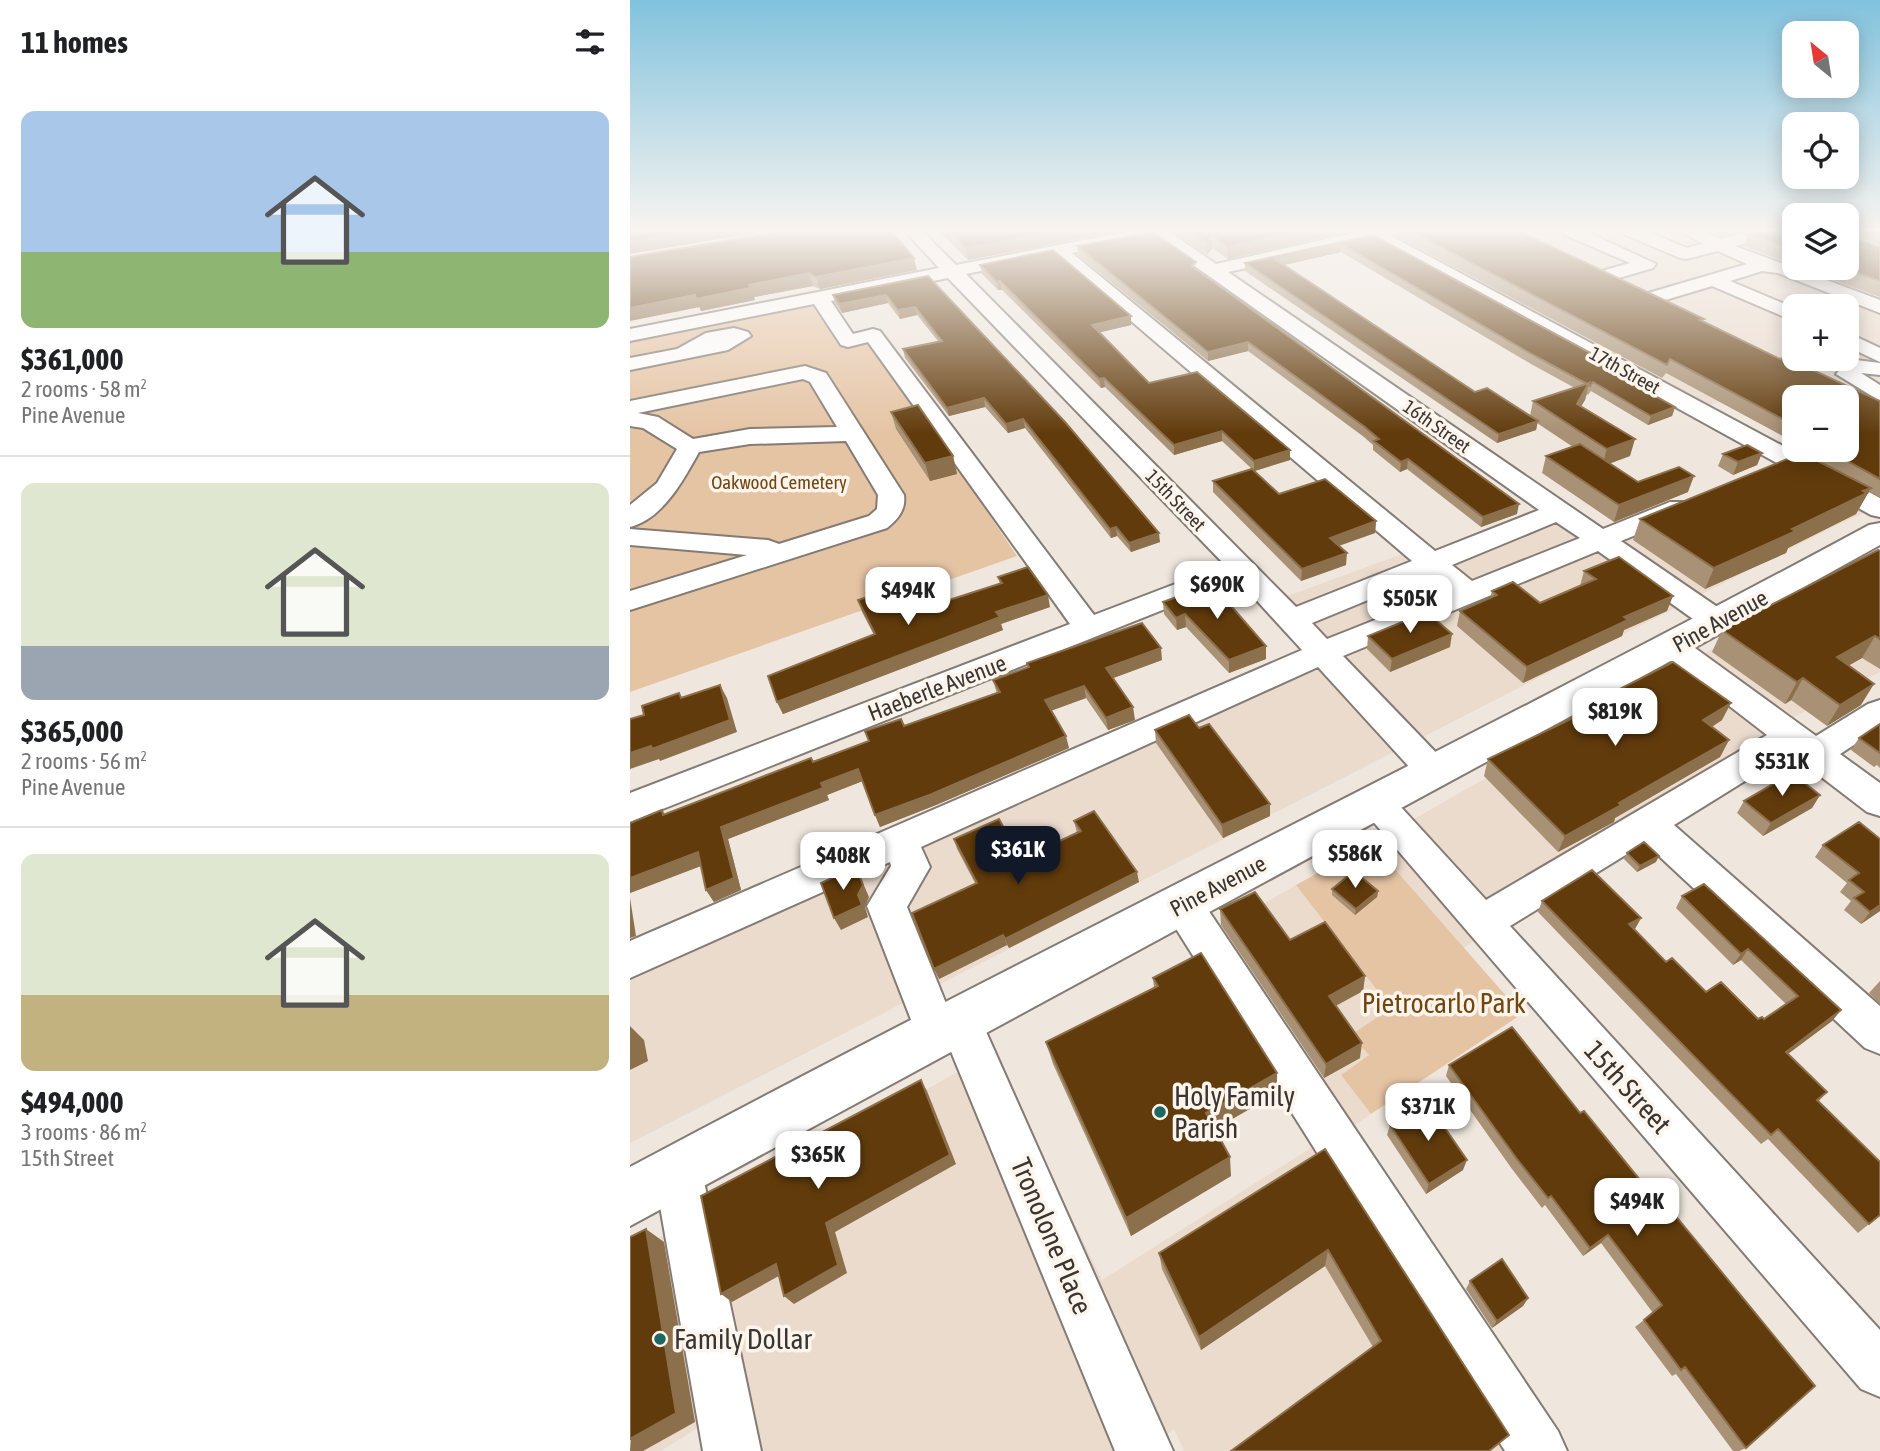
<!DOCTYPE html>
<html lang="en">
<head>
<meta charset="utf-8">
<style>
	body { margin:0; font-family:"Asap Condensed",sans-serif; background:#f2f2f2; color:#202124; height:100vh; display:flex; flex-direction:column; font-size:26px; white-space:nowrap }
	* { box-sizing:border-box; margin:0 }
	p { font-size:23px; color:#757577 }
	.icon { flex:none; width:38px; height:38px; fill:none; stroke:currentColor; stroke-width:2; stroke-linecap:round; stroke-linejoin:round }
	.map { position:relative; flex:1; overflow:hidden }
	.sheet { display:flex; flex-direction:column; background:#fff; width:630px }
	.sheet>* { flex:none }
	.needle { width:46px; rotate:330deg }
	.tools { position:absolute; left:1152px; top:21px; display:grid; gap:14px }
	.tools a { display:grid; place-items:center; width:77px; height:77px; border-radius:14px; background:#fff; box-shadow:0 4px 18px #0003; font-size:35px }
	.price { position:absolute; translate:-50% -60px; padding:0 16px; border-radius:14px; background:#fff; color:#222; font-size:23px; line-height:46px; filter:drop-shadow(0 2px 4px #0008) }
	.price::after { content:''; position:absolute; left:50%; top:42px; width:21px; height:16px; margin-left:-10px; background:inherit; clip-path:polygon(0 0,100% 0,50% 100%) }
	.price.active { background:#111827; color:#fff }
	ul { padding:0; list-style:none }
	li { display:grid; align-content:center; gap:14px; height:371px; padding:0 21px }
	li+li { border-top:2px solid #e0e0e0 }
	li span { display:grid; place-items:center; height:217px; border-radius:14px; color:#555 }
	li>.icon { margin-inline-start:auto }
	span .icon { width:126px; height:126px; fill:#fffc; stroke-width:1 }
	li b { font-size:30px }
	h2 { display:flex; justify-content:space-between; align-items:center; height:84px; padding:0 21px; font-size:30px }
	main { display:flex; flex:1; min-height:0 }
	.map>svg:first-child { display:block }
	.built { fill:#eadbcd; fill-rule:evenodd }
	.green { fill:#e5c4a4 }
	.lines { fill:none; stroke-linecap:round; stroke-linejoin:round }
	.minor-casing { stroke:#837b74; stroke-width:4 }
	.major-casing { stroke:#837b74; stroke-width:4 }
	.minor { fill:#fff; fill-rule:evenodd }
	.major { fill:#fff; fill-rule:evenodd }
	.wall { fill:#a89175; fill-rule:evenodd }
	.shaded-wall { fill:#8c6f4b }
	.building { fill:#613b0c; stroke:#8c6f4b; stroke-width:2 }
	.poi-dot { fill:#1d6861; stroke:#fdf4ec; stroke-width:2.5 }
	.labels { text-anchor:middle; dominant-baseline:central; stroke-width:7; stroke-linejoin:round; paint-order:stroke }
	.far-street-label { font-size:19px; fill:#383532; stroke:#fdf4ec }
	.far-park-label { font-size:19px; fill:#704611; stroke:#fdf4ec }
	.street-label { font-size:23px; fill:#383532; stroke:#fdf4ec }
	.near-park-label { font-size:28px; fill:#704611; stroke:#fdf4ec }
	.near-street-label { font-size:28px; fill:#383532; stroke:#fdf4ec }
	.near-poi-label { font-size:28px; fill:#383532; stroke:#fdf4ec; text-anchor:start }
</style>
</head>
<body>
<main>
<section class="sheet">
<h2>11 homes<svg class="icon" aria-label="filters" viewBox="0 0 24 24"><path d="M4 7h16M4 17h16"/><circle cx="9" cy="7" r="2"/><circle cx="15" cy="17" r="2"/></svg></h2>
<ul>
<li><span style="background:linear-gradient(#a9c7e8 65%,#8fb573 0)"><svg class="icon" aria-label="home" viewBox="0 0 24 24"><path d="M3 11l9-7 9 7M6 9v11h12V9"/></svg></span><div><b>$361,000</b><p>2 rooms · 58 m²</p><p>Pine Avenue</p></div></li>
<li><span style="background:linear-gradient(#dfe7d0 75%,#9aa5b1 0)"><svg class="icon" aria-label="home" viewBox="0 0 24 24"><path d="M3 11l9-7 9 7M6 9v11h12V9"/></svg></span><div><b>$365,000</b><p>2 rooms · 56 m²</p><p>Pine Avenue</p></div></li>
<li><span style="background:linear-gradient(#dfe7d0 65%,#c2b280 0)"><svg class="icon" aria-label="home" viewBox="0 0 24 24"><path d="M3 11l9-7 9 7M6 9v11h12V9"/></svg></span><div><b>$494,000</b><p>3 rooms · 86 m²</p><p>15th Street</p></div></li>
</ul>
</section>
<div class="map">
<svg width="1250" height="1451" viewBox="0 0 1250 1451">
	<rect width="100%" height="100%" fill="#efe7de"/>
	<!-- built -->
	<path class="built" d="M870 231H1066L1088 240 1125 231H1164V268H1216L1250 295 1238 299 1250 305V506L1207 525 0 1143V967L703 652 652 598 791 547 798 552 929 499 973 531 1190 450H1216V397H1164L1124 390 1060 412 972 363 1022 347ZM1164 306H1216V359H1164Z
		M1250 558V672L1161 719 1142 753 833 948 742 843 1082 649Z
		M666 885 762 1008 739 1055 711 1075 741 1114 713 1133 875 1451H554L544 1429 515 1451H132L118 1396 31 1451H0V1254L362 1053 472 1280 692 1141 563 944Z"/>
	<!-- green -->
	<path class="green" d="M174 303 182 305 209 345 241 338 387 556 0 692V339Z
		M742 843 892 1014 741 1114 711 1075 739 1055 721 1035 761 1008 666 885Z"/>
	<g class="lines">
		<defs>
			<path id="minor" d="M275 231H292L326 265 501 231H538L586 264 732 231H768L761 236 1250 498V517L1241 515 743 240 598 272 973 529 1040 502H1058L1062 508 1058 514 991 541 1099 615 1103 622 1099 629 1088 632 1077 629 968 551 713 656 817 764 822 773 817 782 805 786 793 782 688 667 291 847 300 867 277 907 317 1006 330 1001 345 1007 543 1451H485L320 1049 307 1054 292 1048 237 906 261 866 260 862 0 978V941L672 650 608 580 0 822V793L440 624 238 342 218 347 211 345 184 304 0 341V329L309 268ZM524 237 909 510 805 551 442 253ZM425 256 782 561 666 607 336 274ZM318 278 595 565 464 615 250 331 243 329 223 334 201 301ZM926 522 950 538 842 581 822 565ZM799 575 818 591 697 639 682 623Z
				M933 231H955L1026 264 1023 268 975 282 968 280 966 276 968 272 1000 263 935 235Z
				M994 231H1016L1057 248 1073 244 1051 231H1072L1091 239 1121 231H1147L1145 235 1105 246 1250 300V313L1148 273 1132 271 1100 281 1164 308V321L1082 286 1022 304 1015 302 1012 298 1015 294 1117 264 1088 251 1056 259 1050 258 996 235Z
				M104 328 118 332 121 336 98 350 0 370V358L47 349 76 333Z
				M1216 332 1250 348V362L1216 346Z
				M1226 360 1250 363V375L1231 373 1250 385V401L1206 374 1218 361Z
				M175 366 196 373 274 495C276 510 268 519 257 528L0 610V591L117 555 0 545V529L138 540 149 544 239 516 247 509 248 495 216 441 120 444 69 452C54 479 33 519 0 527V505L27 483 47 449 13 428 0 426V401ZM173 379 180 382 207 427 120 429 63 439 28 417 8 413Z
				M1043 637 1054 640 1186 736 1238 704 1250 700V728L1210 754 1250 783V816L1237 812 1160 753 1044 825 1250 1006V1054L1235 1048 1015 843 880 926 1250 1330V1397L1231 1389 728 804 733 794 746 790 759 794 856 900 1137 735 1032 654 1028 647 1032 640Z
				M552 887 566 892 928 1431 937 1451H875L538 916 532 904 538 892Z
				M48 1148 65 1155 72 1172 131 1451H73L24 1172 31 1155Z"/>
			<path id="major" d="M1250 523V545L952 710 0 1226V1167C410 948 829 746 1239 525Z"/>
		</defs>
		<!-- minor casing -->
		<use href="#minor" class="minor-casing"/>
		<!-- major casing -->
		<use href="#major" class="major-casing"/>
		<!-- minor -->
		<use href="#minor" class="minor"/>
		<!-- major -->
		<use href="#major" class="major"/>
	</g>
	<!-- wall -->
	<path class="wall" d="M309 231H489L338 260Z
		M542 231H721L598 259 582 248 577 255Z
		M766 231H889L1074 319 1073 322 1150 359 1250 401V498L1239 491 1226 514 1158 548 1156 553 1075 589 1003 540 1010 519 1187 461 1190 455 1179 450H1216L1164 397V442L1036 373 1032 378 766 236Z
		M1083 231H1112L1091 236 1082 232Z
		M1164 231V265L1114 246 1118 234Z
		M1216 231H1250V245L1219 234V236L1250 247V297L1171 268H1216Z
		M743 235 1045 407 1042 416 1018 425 961 391 958 395 957 394 955 400 951 406 1000 456 979 464 1008 482 1058 492 984 522 912 473 916 456 943 447 907 423 906 430 867 443 615 271V263ZM711 252 901 364 945 388 903 401 900 416 845 392 654 265Z
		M447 246 566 269 887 514 851 527 777 469 770 472 743 450V445L734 437 618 351 578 361 448 255Z
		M0 257 287 270 190 289 183 286 124 297 125 300 71 311 70 307Z
		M350 265 501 316V325L470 332 519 383 660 460 625 471 649 494 746 521 745 533 709 546 716 565 671 581 583 492V481L622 469 592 441 544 455 475 387 471 388 372 290H368L352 274Z
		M298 276 530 542 501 552 487 536 481 538 395 428 378 433 355 407 319 416 275 358 273 349 308 341 287 315 270 319 258 303 212 313 205 303 203 295Z
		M261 412 323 456 327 474 300 481 266 429Z
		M1132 453 1127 465 1103 475 1088 466 1093 454Z
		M1250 551V669L1232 658 1218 666 1231 705 1197 726 1161 700 1155 704 1082 652 1092 630Z
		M954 571 1037 611 994 630 992 636 893 683 827 626 830 611 860 598 862 591 910 603 950 586Z
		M368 577 420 607 371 624 373 630 153 714 147 702 244 635 232 612 228 600 316 601 370 584Z
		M533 602 636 659 599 673 556 627 547 630 534 614Z
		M738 636 820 647 760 672 737 649Z
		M532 660 483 678 505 720 478 730 456 698 421 711 439 748 306 805 250 827 232 781 197 795 199 800 98 839 111 890 84 902 76 890 71 866 0 893V823L32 810 35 814 239 741 274 726 367 694 363 680 398 668 397 663Z
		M972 698 1092 720 1082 727 1099 740 1090 757 985 818 984 822 928 852 854 776 858 759 969 705Z
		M1250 724V768L1247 765 1244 767 1221 750 1229 738Z
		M525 730 640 816 593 838 526 743Z
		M1190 795 1182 808 1133 836 1107 813 1114 801Z
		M444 821 509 882 379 948 377 945 309 979 345 883 327 849 324 839 391 859 447 833Z
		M1229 822 1250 911 1231 924 1214 910 1221 901 1210 892 1217 883 1185 857 1193 845Z
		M997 853 1026 862 1007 872 994 859Z
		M702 889 748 891 747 897 725 915 702 895Z
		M1052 896 1211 1010 1202 1021 1158 1054 1197 1092 1189 1101 1239 1224 1228 1233 1138 1139 1131 1144 908 912 912 901 1011 918 1004 930 1036 962 1076 992 1128 1019H1134L1156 1004 1111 960 1103 965 1046 908Z
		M590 909 660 940 735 976 733 991 706 1006 730 1058 694 1078 591 925Z
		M523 978 647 1093 585 1129 601 1176 501 1236 423 1064 416 1042 524 988Z
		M1250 981V1004L1239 993Z
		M882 1027 1116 1448 1109 1451H1103L1046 1374 1042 1376 1005 1327 1023 1313 971 1243 953 1256 915 1205 912 1208 882 1169 816 1076 819 1065Z
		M760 1125 833 1170 796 1194 757 1135Z
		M695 1149 879 1435 743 1347 695 1266 571 1350 532 1269 529 1253Z
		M840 1281 898 1298 893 1306 862 1328 836 1289Z"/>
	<!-- shaded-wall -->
	<path class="shaded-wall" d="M66 231H137L0 254V242Z
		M428 231H489L338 260 336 248Z
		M671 231H721L598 259 597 247Z
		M1093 231H1112L1091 236Z
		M582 236V248L577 255V243Z
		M711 244V252L645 267V259Z
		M284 258 287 270 190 289 186 277Z
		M179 273 183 286 124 297 125 300 71 311 66 299 119 285Z
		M370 281 372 290H368L367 282Z
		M65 295 70 307 0 321V308Z
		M256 295 258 303 212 313 209 304Z
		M285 307 287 315 270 319 268 310Z
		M501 316V325L463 334 462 325Z
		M618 342V351L578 361V352Z
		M474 378 475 387 471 388 469 379Z
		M959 383 955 400 943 420 947 404Z
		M354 398 355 407 319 416 317 408Z
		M1045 407 1042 416 1018 425 1021 416Z
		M393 419 395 428 378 433 376 424Z
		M908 421 906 430 867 443 869 434Z
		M592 431V441L544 455V445Z
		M1005 439 1000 456 972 466 977 449Z
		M660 450V460L624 471V461Z
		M1132 453 1127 465 1103 475 1108 462Z
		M323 456 327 474 300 481 295 463Z
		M778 459 777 469 770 472 771 462Z
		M1064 476 1058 492 984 522 989 505Z
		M1241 488 1226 514 1158 548 1156 553 1075 589 1084 568 1162 529Z
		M889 504 887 514 851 527 853 517Z
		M746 521 745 533 699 549 700 538Z
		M486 527 487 536 481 538 480 529Z
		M529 533 530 542 501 552 499 543Z
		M717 553 716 565 671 581 672 569Z
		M418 595 420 607 371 624 373 630 153 714 147 702 366 612Z
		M1043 596 1037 611 994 630 992 636 893 683 897 667 994 617Z
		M555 614 556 627 547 630 546 618Z
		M822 634 820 647 760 672 762 659Z
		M1245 636 1232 658 1194 679 1207 657Z
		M636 646V659L599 673V660Z
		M531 648 532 660 478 680 476 668Z
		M1173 678 1161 700 1155 704 1167 682Z
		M1244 684 1231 705 1197 726 1210 705Z
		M90 685 97 698 107 732 30 761 29 759 0 769V753L21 746Z
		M454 686 456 698 417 712 415 700Z
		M1101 703 1092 720 1065 737 1073 720Z
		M503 707 505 720 478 730 476 718Z
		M436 736 439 748 306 805 250 827 245 815Z
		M1099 740 1090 757 985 818 984 822 928 852 935 836 989 803Z
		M228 769 233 781 197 795 199 800 98 839 111 890 84 902 76 890 91 827 191 783Z
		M1190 795 1182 808 1133 836 1141 823Z
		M640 804V816L593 838 592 825Z
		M68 852 76 864 0 893V878Z
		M1029 856 1026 862 1007 872 1010 866Z
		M226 867 239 897 235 907 238 917 211 930 204 918 228 895Z
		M507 872 509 882 379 948 375 939Z
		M748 891 747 897 725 915 726 909Z
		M0 898 6 936 0 938Z
		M1250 905V911L1231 924 1240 912Z
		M1011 918 1005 929 994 936 999 924Z
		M373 935 377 945 309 979 304 969Z
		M1118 949 1111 960 1103 965 1111 954Z
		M735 976 733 991 697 1010 699 996Z
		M1211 1010 1202 1021 1147 1062 1156 1052Z
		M0 1026 14 1040 18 1061 0 1070Z
		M732 1043 730 1058 694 1078 696 1064Z
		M647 1073V1093L578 1133 576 1113Z
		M291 1080 297 1091 326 1164 205 1232 217 1273 164 1304 154 1296 196 1223Z
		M600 1157 601 1176 501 1236 496 1218Z
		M837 1160 833 1170 796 1194 799 1184Z
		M16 1229 34 1242 65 1422 13 1451H0Z
		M978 1235 971 1243 953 1256 960 1248Z
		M698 1250 695 1266 571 1350 569 1337Z
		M146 1264 156 1272 102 1302 91 1294Z
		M898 1298 893 1306 862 1328 867 1321Z"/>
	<!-- building -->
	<path class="building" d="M0 231H66L0 242Z
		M154 231H262L284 258 186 277 179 273 119 285 120 288 66 299 65 295 0 308V257Z
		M318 231H428L336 248Z
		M559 231H671L597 247 582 236 577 243Z
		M780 231H889L1074 319 1070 320 1150 359 1155 357 1250 401V479L1198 450H1216V397H1164V425L1040 359 1037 365Z
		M1128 231H1164V250L1118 234Z
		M1216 231H1219V236L1250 247V281L1212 268H1216Z
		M523 232 566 262 562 266 889 504 853 517 778 459 771 462 744 441 749 439 735 427 618 342 578 352 447 246Z
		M743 235 1025 388 1022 394 1045 407 1021 416 963 382 960 386 958 385 959 383 957 384 903 355 711 244 645 259 845 392 857 388 908 421 869 434 615 263Z
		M423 250 501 316 462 325 519 383 567 372 660 450 624 461 592 431 544 445 474 378 469 379 370 281 367 282 350 265Z
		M298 276 435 422 529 533 499 543 486 527 480 529 393 419 376 424 354 398 317 408 273 349 312 341 285 307 268 310 256 295 209 304 203 295Z
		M959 383 947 404 1005 439 977 449 903 401Z
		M288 405 323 456 295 463 261 412Z
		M950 444 1008 482 1049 467 1064 476 989 505 916 456Z
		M1117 445 1132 453 1108 462 1093 454Z
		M1172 453 1241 488 1233 491 1237 493 1162 529 1166 531 1084 568 1010 519Z
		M622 469 649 494 695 479 746 521 700 538 717 553 672 569 583 481Z
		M1248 550 1250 551V639L1245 636 1207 657 1244 684 1210 705 1173 678 1167 682 1092 630Z
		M989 557 1043 596 994 617 998 620 897 667 830 611 867 595 862 591 883 582 910 603 966 579 954 571Z
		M398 567 418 595 366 612 370 617 147 702 138 676 245 634 228 600 302 575 316 601 372 583 368 577Z
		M582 584 636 646 599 660 555 614 546 618 533 602Z
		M797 612 822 634 762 659 738 636Z
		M512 623 531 648 476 668 503 707 476 718 454 686 415 700 436 736 302 794 245 815 228 769 191 783 193 788 91 827 104 878 76 890 68 852 0 878V823L32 810 33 815 181 758 183 762 239 741 235 731 271 719 274 726 370 692 363 680 399 667 397 663Z
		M1043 662 1101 703 1073 720 1099 740 989 803 991 805 935 836 858 759 976 702 972 698Z
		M90 685 100 720 22 749 21 746 0 753V719L14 715 12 706 49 693 51 698Z
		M559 715 569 728 579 724 640 804 592 825 525 730Z
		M1250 724V753L1229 738Z
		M1162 773 1190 795 1141 823 1114 801Z
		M464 811 507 872 375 939 373 935 304 969 282 913 347 883 324 839 369 819 391 859 451 831 444 821Z
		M1229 822 1250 839V905L1240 912 1224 898 1234 892 1219 880 1229 873 1193 845Z
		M1014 842 1029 856 1010 866 997 853Z
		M226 867 233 885 228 895 232 905 204 918 191 883Z
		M962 870 1011 918 999 924 1036 962 1042 958 1076 992 1091 982 1128 1019 1132 1017 1134 1019 1168 996 1118 949 1111 954 1052 896 1074 884 1211 1010 1156 1052 1197 1092 1187 1100 1250 1162V1215L1239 1224 1148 1129 1141 1135 912 901Z
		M724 871 748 891 726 909 702 889Z
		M625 892 660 940 695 922 735 976 699 996 732 1043 696 1064 590 909Z
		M571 953 647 1073 576 1113 600 1157 496 1218 416 1042 528 986 523 978Z
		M882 1027 950 1113 954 1111 1036 1212 1040 1209 1185 1386 1116 1448 1055 1367 1051 1370 1014 1320 1032 1305 978 1235 960 1248 921 1196 918 1198 887 1159 819 1065Z
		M291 1080 320 1155 196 1223 208 1265 154 1296 146 1264 91 1294 71 1196Z
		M797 1102 837 1160 799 1184 760 1125Z
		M695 1149 879 1435 859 1451H601L751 1341 698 1250 569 1337 529 1253Z
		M16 1229 46 1413 0 1439V1237Z
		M872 1259 898 1298 867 1321 840 1281Z"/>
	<!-- sky -->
	<linearGradient id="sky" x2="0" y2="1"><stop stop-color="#81c2dd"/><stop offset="0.53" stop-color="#f8f4f0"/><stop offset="1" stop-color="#f8f4f0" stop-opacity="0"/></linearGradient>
	<rect width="1250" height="434" fill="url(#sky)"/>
	<!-- markers -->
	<g class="poi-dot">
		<circle cx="530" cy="1112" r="7"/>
		<circle cx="30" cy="1339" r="7"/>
	</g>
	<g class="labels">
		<!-- far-street labels -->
		<g class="far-street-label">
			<text transform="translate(995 370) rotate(29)">17th Street</text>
			<text transform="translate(807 426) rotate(35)">16th Street</text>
			<text transform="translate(546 500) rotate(46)">15th Street</text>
		</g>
		<!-- far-park labels -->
		<g class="far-park-label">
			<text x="149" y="482">Oakwood Cemetery</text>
		</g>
		<!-- street labels -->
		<g class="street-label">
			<text transform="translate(1090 621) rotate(-29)">Pine Avenue</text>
			<text transform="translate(307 688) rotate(-21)">Haeberle Avenue</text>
			<text transform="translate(588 886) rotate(-28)">Pine Avenue</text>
		</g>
		<!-- near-park labels -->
		<g class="near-park-label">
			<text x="814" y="1003">Pietrocarlo Park</text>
		</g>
		<!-- near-street labels -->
		<g class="near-street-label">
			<text transform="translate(998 1087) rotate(48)">15th Street</text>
			<text transform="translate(422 1236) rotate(67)">Tronolone Place</text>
		</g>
		<!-- near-poi labels -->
		<g class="near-poi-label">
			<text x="544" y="1096">Holy Family<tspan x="544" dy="32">Parish</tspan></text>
			<text x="44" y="1339">Family Dollar</text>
		</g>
	</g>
</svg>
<div class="tools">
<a><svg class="needle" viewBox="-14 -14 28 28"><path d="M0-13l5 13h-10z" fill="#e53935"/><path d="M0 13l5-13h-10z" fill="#757577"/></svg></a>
<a><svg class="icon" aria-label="locate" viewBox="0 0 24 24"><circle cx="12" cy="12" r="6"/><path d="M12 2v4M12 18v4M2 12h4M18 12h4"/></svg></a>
<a><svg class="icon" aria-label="layers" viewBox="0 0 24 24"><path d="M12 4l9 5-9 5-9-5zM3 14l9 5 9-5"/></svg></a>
<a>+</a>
<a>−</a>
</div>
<b class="price" style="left:587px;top:621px">$690K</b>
<b class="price" style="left:278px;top:627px">$494K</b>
<b class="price" style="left:780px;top:635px">$505K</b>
<b class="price" style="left:985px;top:748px">$819K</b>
<b class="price" style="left:1152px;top:798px">$531K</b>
<b class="price active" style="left:388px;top:886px">$361K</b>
<b class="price" style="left:725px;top:890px">$586K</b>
<b class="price" style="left:213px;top:892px">$408K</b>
<b class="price" style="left:798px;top:1143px">$371K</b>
<b class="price" style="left:188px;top:1191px">$365K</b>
<b class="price" style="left:1007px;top:1238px">$494K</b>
</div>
</main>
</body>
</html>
